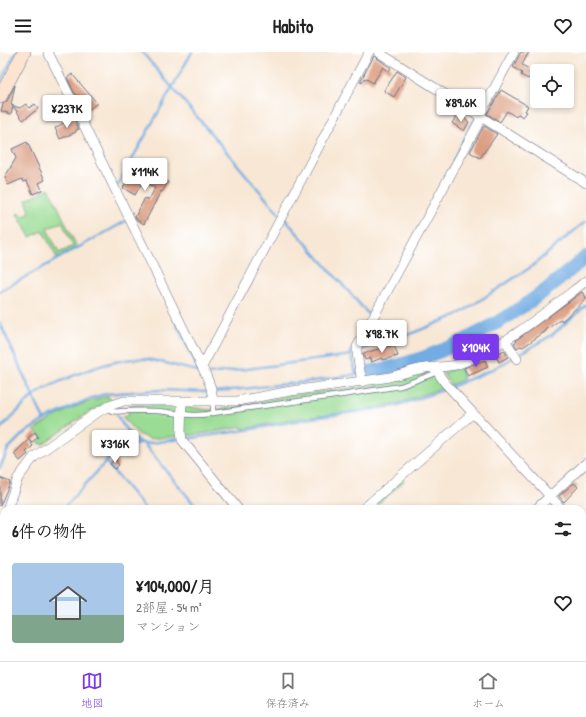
<!DOCTYPE html>
<html lang="ja">
<head>
<meta charset="utf-8">
<style>
	body { margin:0; font-family:"Patrick Hand","Klee One",sans-serif; background:#f6f6f6; color:#222; height:100vh; display:flex; flex-direction:column; font-size:15px; white-space:nowrap }
	* { box-sizing:border-box; margin:0 }
	p { font-size:13px; color:#767676 }
	.icon { flex:none; width:22px; height:22px; fill:none; stroke:currentColor; stroke-width:2; stroke-linecap:round; stroke-linejoin:round }
	.map { position:relative; flex:1; overflow:hidden }
	.drawer { position:absolute; left:0px; top:453px; width:586px; height:156px; display:flex; flex-direction:column; background:#fff; border-radius:12px 12px 0 0; box-shadow:0 2px 6px #0003 }
	.drawer>* { flex:none }
	.tools { position:absolute; left:530px; top:12px; display:grid; gap:8px }
	.tools a { display:grid; place-items:center; width:44px; height:44px; border-radius:4px; background:#fff; box-shadow:0 2px 6px #0003; font-size:20px }
	.price { position:absolute; translate:-50% -34px; padding:0 9px; border-radius:4px; background:#fff; color:#222; font-size:13px; line-height:26px; filter:drop-shadow(0 1px 2px #0008) }
	.price::after { content:''; position:absolute; left:50%; top:24px; width:12px; height:9px; margin-left:-6px; background:inherit; clip-path:polygon(0 0,100% 0,50% 100%) }
	.price.on { background:#7c3aed; color:#fff }
	ul { padding:0; list-style:none }
	li { display:flex; align-items:center; gap:12px; height:100px; padding:0 12px }
	li+li { border-top:1px solid #e0e0e0 }
	li span { display:grid; place-items:center; flex:none; width:112px; height:80px; border-radius:4px; color:#555 }
	li>.icon { margin-inline-start:auto }
	span .icon { width:48px; height:48px; fill:#fffc; stroke-width:1 }
	li b { font-size:17px }
	h2 { display:flex; justify-content:space-between; align-items:center; height:48px; padding:0 12px; font-size:17px }
	header { display:flex; justify-content:space-between; align-items:center; height:52px; padding:0 12px; background:#fff; font-size:18px; font-weight:800 }
	.dock { display:flex; justify-content:space-around; align-items:center; height:56px; border-top:1px solid #e0e0e0; background:#fff; font-size:11px; color:#767676 }
	.dock a { display:grid; justify-items:center; gap:2px }
	.dock .on { color:#7c3aed }
	.map>svg:first-child { display:block }
	.green { fill:#9adc93; stroke:#5a8678; fill-rule:evenodd }
	.lines { fill:none; stroke-linecap:round; stroke-linejoin:round }
	.stream { stroke:#72ace2; stroke-width:2.5 }
	.river { stroke:#72ace2; stroke-width:14 }
	.building { fill:#db9e81 }
	.lane-casing { stroke:#686f87; stroke-width:6 }
	.street-casing { stroke:#686f87; stroke-width:10 }
	.secondary-casing { stroke:#686f87; stroke-width:14 }
	.lane { stroke:#fff; stroke-width:4.5 }
	.street { stroke:#fff; stroke-width:9 }
	.secondary { stroke:#fde4d1; stroke-width:13 }
</style>
</head>
<body>
<header><svg class="icon" aria-label="menu" viewBox="0 0 24 24"><path d="M4 6h16M4 12h16M4 18h16"/></svg>Habito<svg class="icon" aria-label="heart" viewBox="0 0 24 24"><path d="M12 20l-8-8c-3-5 5-10 8-4 3-6 11-1 8 4z"/></svg></header>
<div class="map">
<svg width="586" height="609" viewBox="0 0 586 609">
	<rect width="100%" height="100%" fill="#fff"/>
	<filter id="ink" filterUnits="userSpaceOnUse"><feTurbulence type="fractalNoise" baseFrequency=".025" numOctaves="2"/><feDisplacementMap in="SourceGraphic" scale="8" xChannelSelector="R" yChannelSelector="G"/><feConvolveMatrix kernelMatrix="1 2 1 2 8 2 1 2 1" color-interpolation-filters="sRGB"/></filter>
	<filter id="wash" filterUnits="userSpaceOnUse"><feTurbulence type="fractalNoise" baseFrequency=".012" numOctaves="4" result="noise"/><feDisplacementMap in="SourceGraphic" scale="16" xChannelSelector="R" yChannelSelector="G"/><feGaussianBlur stdDeviation="0.9" result="paint"/><feColorMatrix in="noise" values="0 0 0 0 0 0 0 0 0 0 0 0 0 0 0 0 0 1.4 0 .05"/><feComposite in="paint" operator="in"/></filter>
	<g filter="url(#wash)">
		<rect width="100%" height="100%" fill="#f8e7d4"/>
		<!-- green -->
		<path class="green" d="M49 136 77 195 57 206 43 179 30 185 17 162 18 161 23 164 29 162 30 160 26 148ZM62 170 73 194 59 201 47 177Z
			M459 315 464 327 450 333 443 321Z
			M430 319 433 324H438L444 335 399 351 358 359 295 367 243 377 242 375 200 382 149 387 140 383 131 375 122 364 128 363 129 353H175L208 358 226 357 284 344 385 332Z
			M108 344 110 348 83 364 44 392H41L38 390 42 386 34 378C57 362 81 351 108 344Z
			M401 425 404 429 379 451 370 457 368 454Z"/>
		<g class="lines">
			<!-- stream -->
			<path class="stream" d="M142 0 280 163
				M0 30 16 0
				M453 109 475 67
				M117 134 192 0
				M284 166 370 264
				M0 239 126 169
				M174 267 204 329
				M0 271 44 368
				M354 294 351 300 356 322
				M359 298 398 287 452 265 464 259 531 215 586 169
				M518 303 552 283 586 253
				M209 322 352 303
				M451 335 491 318 513 306
				M214 340 314 329 358 322
				M117 363C123 374 132 389 145 392L180 387
				M0 377 33 344C58 328 115 304 145 307 163 309 180 316 198 319
				M185 387 247 378 313 366 396 354 446 337
				M145 393 198 457
				M106 410 145 457
				M0 416 8 397 22 383 44 368 89 347 105 342 159 338 209 340
				M63 457 112 403 129 394 139 391
				M0 531 4 523
				M267 605 271 609
				M320 605 323 609
				M107 609 110 605"/>
			<!-- river -->
			<path class="river" d="M364 321C431 310 492 278 546 238 559 227 573 216 586 205"/>
		</g>
		<g id="blocks">
			<!-- building -->
			<path class="building" d="M521 0H529L522 13 533 19 528 27 521 23 522 21 513 15Z
				M374 4 391 16 389 19 383 15 373 31 365 26 362 31 360 30Z
				M397 19 406 25 394 45 384 39 387 33H388Z
				M72 22 97 51 86 60 80 52 82 51 79 48 80 46 74 40 67 26Z
				M15 33 11 53 20 56 26 52 29 56 35 52 38 57 23 68 13 54 11 62 1 59 3 52 7 49Z
				M501 38 528 54 525 59 527 60 523 65 518 62 516 65 507 59 500 70 487 62Z
				M458 62 469 70 464 79 452 71Z
				M74 67 79 77 76 78V80L60 87 55 76 69 68V69Z
				M484 74 497 82 480 106 470 100Z
				M27 90 45 128 39 131 42 138 33 142 27 129 24 130 22 127 8 133 5 125 16 106 12 97Z
				M141 117 160 128 161 126 168 130 162 140 161 139 144 172 137 168 135 165 145 146 149 148 155 136 143 129 135 143 123 136 127 129 125 127 127 122 131 124 133 121 137 123Z
				M582 240 586 245V247L570 262 562 269 561 267 546 278V279L523 295 520 294 517 296 514 291 517 289 516 288Z
				M394 293 398 304 382 308V306L371 310 370 306 365 308 363 302 387 294V295Z
				M504 298 508 305 499 310 495 303Z
				M485 308 488 315 468 324 464 316Z
				M35 380 38 385 32 390 28 386Z
				M28 388 33 394 26 400 28 402 20 409 14 402Z
				M115 407 119 413 115 417 110 412Z
				M0 426 10 430 0 454Z
				M574 431 578 435 564 450 559 444Z"/>
		</g>
	</g>
	<g filter="url(#ink)">
		<use href="#blocks" fill-opacity="0" stroke="#686f87" stroke-width="1"/>
		<g class="lines">
			<defs>
				<path id="lane" d="M107 355C112 362 118 359 126 359 140 359 153 358 167 360 183 362 197 365 213 361V349
					M213 361 335 344 401 334 438 320"/>
				<path id="street" d="M48 0 206 323 211 336 213 349
					M378 0 586 131
					M505 288 517 307
					M202 315 369 0
					M436 315 440 324 445 331 562 457
					M362 330 357 302V295L479 70 482 59 514 0
					M182 349 181 380 182 388 238 457
					M7 457 18 426 34 405 93 363 109 354 124 349H237L291 339 384 326C398 324 411 318 425 316 436 314 448 316 459 312 507 293 546 260 586 229
					M363 457 473 361
					M536 457 586 411
					M0 475 4 465
					M582 478 586 482
					M0 554 4 557
					M582 559 586 555
					M68 605 73 609
					M368 609 372 605
					M527 609 531 605"/>
				<path id="secondary" d="M0 45 24 0"/>
			</defs>
			<!-- lane casing -->
			<use href="#lane" class="lane-casing"/>
			<!-- street casing -->
			<use href="#street" class="street-casing"/>
			<!-- secondary casing -->
			<use href="#secondary" class="secondary-casing"/>
			<!-- lane -->
			<use href="#lane" class="lane"/>
			<!-- street -->
			<use href="#street" class="street"/>
			<!-- secondary -->
			<use href="#secondary" class="secondary"/>
		</g>
	</g>
</svg>
<div class="tools">
<a><svg class="icon" aria-label="locate" viewBox="0 0 24 24"><circle cx="12" cy="12" r="6"/><path d="M12 2v4M12 18v4M2 12h4M18 12h4"/></svg></a>
</div>
<b class="price" style="left:461px;top:71px">¥89.6K</b>
<b class="price" style="left:67px;top:77px">¥237K</b>
<b class="price" style="left:145px;top:140px">¥114K</b>
<b class="price" style="left:382px;top:302px">¥98.7K</b>
<b class="price on" style="left:476px;top:316px">¥104K</b>
<b class="price" style="left:115px;top:412px">¥316K</b>
<section class="drawer">
<h2>6件の物件<svg class="icon" aria-label="filters" viewBox="0 0 24 24"><path d="M4 7h16M4 17h16"/><circle cx="9" cy="7" r="2"/><circle cx="15" cy="17" r="2"/></svg></h2>
<ul>
<li><span style="background:linear-gradient(#a9c7e8 65%,#7fa58c 0)"><svg class="icon" aria-label="home" viewBox="0 0 24 24"><path d="M3 11l9-7 9 7M6 9v11h12V9"/></svg></span><div><b>¥104,000/月</b><p>2部屋 · 54 m²</p><p>マンション</p></div><svg class="icon" aria-label="heart" viewBox="0 0 24 24"><path d="M12 20l-8-8c-3-5 5-10 8-4 3-6 11-1 8 4z"/></svg></li>
</ul>
</section>
</div>
<nav class="dock">
<a class="on"><svg class="icon" aria-label="map" viewBox="0 0 24 24"><path d="M3 6l6-2 6 2 6-2v14l-6 2-6-2-6 2zM9 4v14M15 6v14"/></svg>地図</a>
<a><svg class="icon" aria-label="saved" viewBox="0 0 24 24"><path d="M7 4h10v16l-5-4-5 4z"/></svg>保存済み</a>
<a><svg class="icon" aria-label="home" viewBox="0 0 24 24"><path d="M3 11l9-7 9 7M6 9v11h12V9"/></svg>ホーム</a>
</nav>
</body>
</html>
